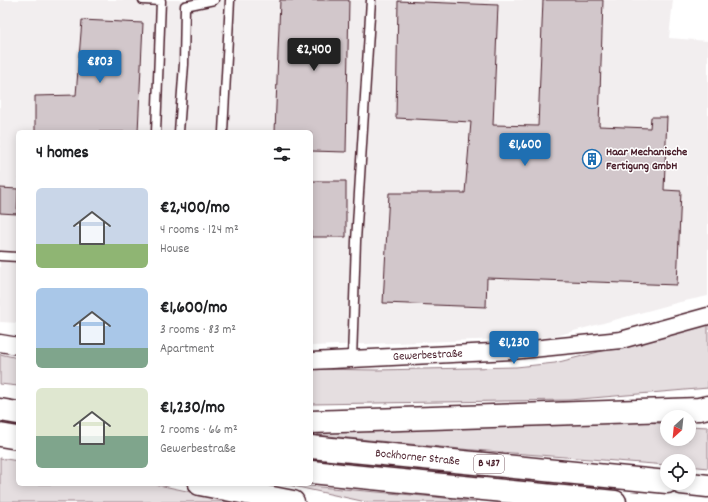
<!DOCTYPE html>
<html lang="en">
<head>
<meta charset="utf-8">
<style>
	body { margin:0; font-family:Dekko,sans-serif; background:#f2f2f2; color:#202124; height:100vh; display:flex; flex-direction:column; font-size:15px; white-space:nowrap }
	* { box-sizing:border-box; margin:0 }
	p { font-size:13px; color:#757577 }
	.icon { flex:none; width:22px; height:22px; fill:none; stroke:currentColor; stroke-width:2; stroke-linecap:round; stroke-linejoin:round }
	.map { position:relative; flex:1; overflow:hidden }
	.details { position:absolute; left:16px; top:130px; width:297px; height:356px; display:flex; flex-direction:column; background:#fff; border-radius:6px; box-shadow:0 2px 10px #0003 }
	.details>* { flex:none }
	.needle { width:26px; rotate:207deg }
	.tools { position:absolute; left:660px; top:410px; display:grid; gap:8px }
	.tools a { display:grid; place-items:center; width:36px; height:36px; border-radius:50%; background:#fff; box-shadow:0 2px 10px #0003; font-size:20px }
	.price { position:absolute; translate:-50% -34px; padding:0 9px; border-radius:4px; background:#1f6fb2; color:#fff; font-size:13px; line-height:26px; filter:drop-shadow(0 1px 2px #0008) }
	.price::after { content:''; position:absolute; left:50%; top:24px; width:12px; height:9px; margin-left:-6px; background:inherit; clip-path:polygon(0 0,100% 0,50% 100%) }
	.price.current { background:#222; color:#fff }
	ul { padding:0; list-style:none }
	li { display:flex; align-items:center; gap:12px; height:100px; padding:0 20px }
	li span { display:grid; place-items:center; flex:none; width:112px; height:80px; border-radius:6px; color:#555 }
	li>.icon { margin-inline-start:auto }
	span .icon { width:48px; height:48px; fill:#fffc; stroke-width:1 }
	li b { font-size:17px }
	h2 { display:flex; justify-content:space-between; align-items:center; height:48px; padding:0 20px; font-size:17px }
	.map>svg:first-child { display:block }
	.built { fill:#f2eeef }
	.green { fill:#e5dee0; stroke:#987e86 }
	.building { fill:#d2c7cb; stroke:#4a1f2b }
	.lines { fill:none; stroke-linecap:round; stroke-linejoin:round }
	.lane-casing { stroke:#4a1f2b; stroke-width:11 }
	.street-casing { stroke:#4a1f2b; stroke-width:19 }
	.primary-casing { stroke:#4a1f2b; stroke-width:25 }
	.lane { stroke:#fff; stroke-width:8 }
	.street { stroke:#fff; stroke-width:16 }
	.primary { stroke:#fff; stroke-width:22 }
	.labels { text-anchor:middle; dominant-baseline:central; stroke-width:3; stroke-linejoin:round; paint-order:stroke }
	.shield { fill:#fff; stroke:#80626b; stroke-width:1 }
	.shield-label { font-size:11px; font-weight:bold; fill:#4a1f2b }
	.poi-label { font-size:12px; font-weight:bold; fill:#4a1f2b; stroke:#fff; text-anchor:start }
	.street-label { font-size:12px; fill:#4a1f2b; stroke:#fff }
</style>
</head>
<body>
<div class="map">
<svg width="708" height="502" viewBox="0 0 708 502">
	<rect width="100%" height="100%" fill="#fff"/>
	<filter id="ink" filterUnits="userSpaceOnUse"><feTurbulence type="fractalNoise" baseFrequency=".025" numOctaves="2"/><feDisplacementMap in="SourceGraphic" scale="8" xChannelSelector="R" yChannelSelector="G"/><feConvolveMatrix kernelMatrix="1 2 1 2 8 2 1 2 1" color-interpolation-filters="sRGB"/></filter>
	<g filter="url(#ink)">
		<!-- built -->
		<path class="built" d="M0 0H673L669 38 708 41V296L680 302 552 337 311 346V132H18V323L0 322Z"/>
		<!-- green -->
		<path class="green" d="M708 324V388L569 400 311 404V369L378 370 516 367 555 363Z
			M0 354 18 358V386L0 384Z
			M626 420 667 424V439H689V426L708 427V468L689 466V461H667V465L461 449 318 435V431Z
			M0 458 18 461V484H154L238 502H0Z
			M284 484 435 497 476 502H366Z"/>
		<!-- building -->
		<path class="building" d="M280 0H349L346 152 311 151V132H275Z
			M543 0H603L599 126 650 128 651 117H667L664 190 681 191 677 285 487 278 486 307 383 303 389 193H465L471 122 396 118 398 1 498 5 493 125 538 126Z
			M82 20 143 23 138 132H35V96L76 95Z
			M311 181H346V237H311Z
			M0 188 18 189 17 214 0 213Z"/>
		<g class="lines">
			<defs>
				<path id="lane" d="M143 0 161 1 156 132
					M179 132 184 64 185 6 214 0
					M223 132 230 0
					M0 256 18 257
					M352 359 356 241 371 0"/>
				<g id="street">
					<path d="M0 343 18 346"/>
					<path id="s1" d="M311 361 512 351 621 340 708 316"/>
				</g>
				<g id="primary">
					<path d="M0 410 18 413"/>
					<path d="M311 422 699 409 708 407"/>
					<path d="M0 435 18 438"/>
					<path id="s2" d="M311 447 667 482"/>
					<path d="M311 472 615 502"/>
					<path d="M681 483 708 486"/>
					<path d="M200 484 293 502"/>
				</g>
			</defs>
			<!-- lane casing -->
			<use href="#lane" class="lane-casing"/>
			<!-- street casing -->
			<use href="#street" class="street-casing"/>
			<!-- primary casing -->
			<use href="#primary" class="primary-casing"/>
			<!-- lane -->
			<use href="#lane" class="lane"/>
			<!-- street -->
			<use href="#street" class="street"/>
			<!-- primary -->
			<use href="#primary" class="primary"/>
		</g>
	</g>
	<!-- icons -->
	<defs>
		<symbol id="building-ring" viewBox="-11 -11 22 22"><circle r="9.5" fill="#fff" stroke="#1f6fb2" stroke-width="1.5"/><path d="M-4-6H4V6H1V3H-1V6H-4ZM-2.5-4.3h1.7v1.8h-1.7ZM.8-4.3h1.7v1.8H.8ZM-2.5-1h1.7V.8h-1.7ZM.8-1h1.7V.8H.8Z" fill="#1f6fb2"/></symbol>
	</defs>
	<g fill-rule="evenodd">
		<use href="#building-ring" x="581" y="148" width="22" height="22"/>
	</g>
	<g class="labels">
		<!-- shield labels -->
		<rect class="shield" x="474" y="455" width="30" height="18" rx="3"/>
		<g class="shield-label">
			<text x="489" y="464">B 437</text>
		</g>
		<!-- poi labels -->
		<g class="poi-label">
			<text x="606" y="152">Haar Mechanische<tspan x="606" dy="14">Fertigung GmbH</tspan></text>
		</g>
		<!-- street labels -->
		<g class="street-label">
			<text stroke="none"><textPath href="#s1" startOffset="117">Gewerbestraße</textPath></text>
			<text stroke="none"><textPath href="#s2" startOffset="107">Bockhorner Straße</textPath></text>
		</g>
	</g>
</svg>
<div class="tools">
<a><svg class="needle" viewBox="-14 -14 28 28"><path d="M0-13l5 13h-10z" fill="#e53935"/><path d="M0 13l5-13h-10z" fill="#757577"/></svg></a>
<a><svg class="icon" aria-label="locate" viewBox="0 0 24 24"><circle cx="12" cy="12" r="6"/><path d="M12 2v4M12 18v4M2 12h4M18 12h4"/></svg></a>
</div>
<b class="price current" style="left:314px;top:72px">€2,400</b>
<b class="price" style="left:100px;top:84px">€803</b>
<b class="price" style="left:525px;top:167px">€1,600</b>
<b class="price" style="left:514px;top:365px">€1,230</b>
<section class="details">
<h2>4 homes<svg class="icon" aria-label="filters" viewBox="0 0 24 24"><path d="M4 7h16M4 17h16"/><circle cx="9" cy="7" r="2"/><circle cx="15" cy="17" r="2"/></svg></h2>
<ul>
<li><span style="background:linear-gradient(#c9d6e8 70%,#8fb573 0)"><svg class="icon" aria-label="home" viewBox="0 0 24 24"><path d="M3 11l9-7 9 7M6 9v11h12V9"/></svg></span><div><b>€2,400/mo</b><p>4 rooms · 124 m²</p><p>House</p></div></li>
<li><span style="background:linear-gradient(#a9c7e8 75%,#7fa58c 0)"><svg class="icon" aria-label="home" viewBox="0 0 24 24"><path d="M3 11l9-7 9 7M6 9v11h12V9"/></svg></span><div><b>€1,600/mo</b><p>3 rooms · 83 m²</p><p>Apartment</p></div></li>
<li><span style="background:linear-gradient(#dfe7d0 60%,#7fa58c 0)"><svg class="icon" aria-label="home" viewBox="0 0 24 24"><path d="M3 11l9-7 9 7M6 9v11h12V9"/></svg></span><div><b>€1,230/mo</b><p>2 rooms · 66 m²</p><p>Gewerbestraße</p></div></li>
</ul>
</section>
</div>
</body>
</html>
